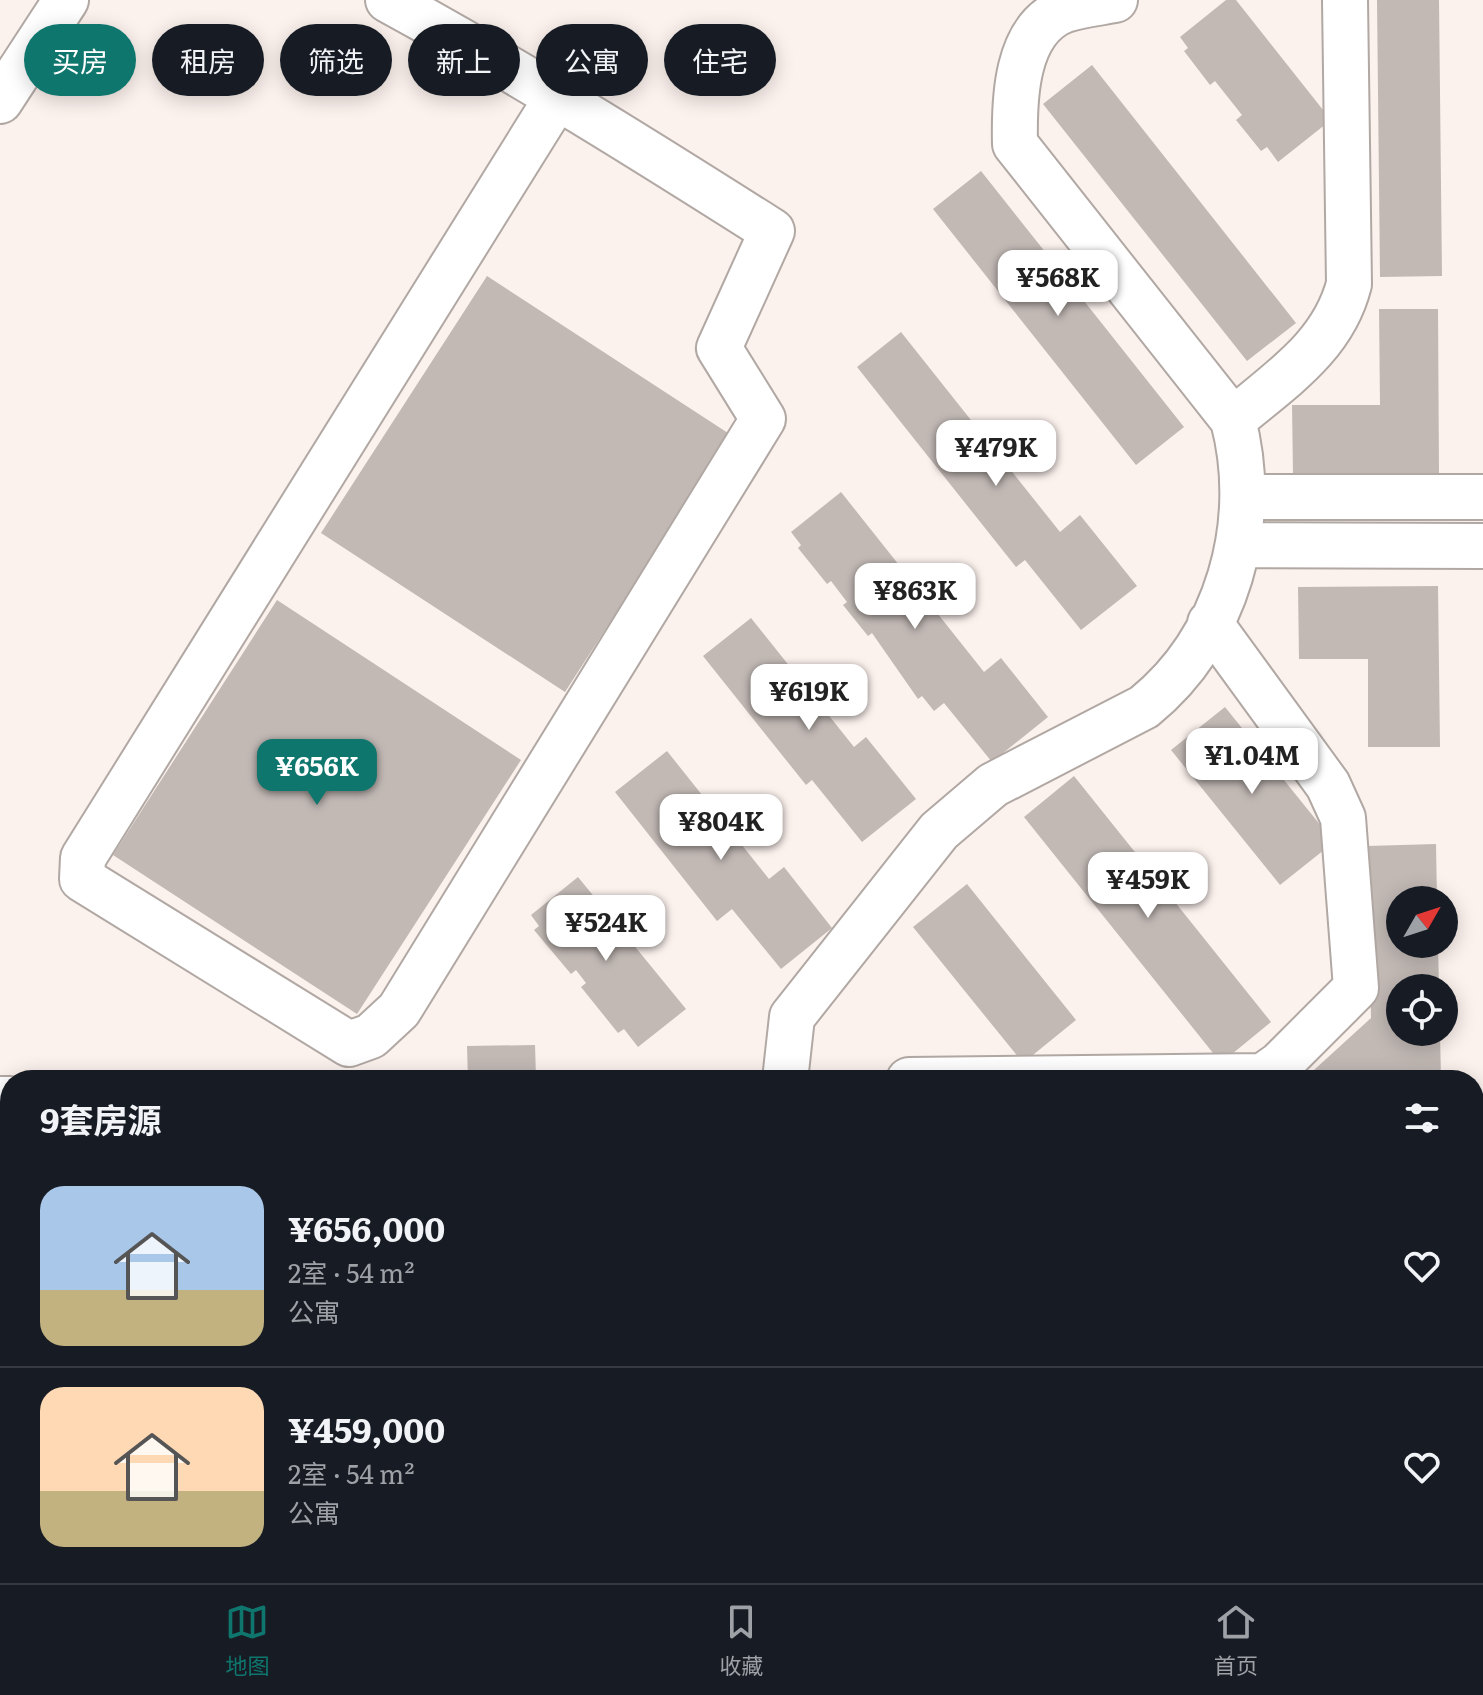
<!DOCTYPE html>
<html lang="zh">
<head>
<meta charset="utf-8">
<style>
	body { margin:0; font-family:Literata,"Noto Sans SC",serif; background:#20242c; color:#f1f3f6; height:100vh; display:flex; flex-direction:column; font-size:30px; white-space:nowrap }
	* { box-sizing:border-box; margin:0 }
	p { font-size:26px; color:#9ea1a6 }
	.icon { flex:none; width:44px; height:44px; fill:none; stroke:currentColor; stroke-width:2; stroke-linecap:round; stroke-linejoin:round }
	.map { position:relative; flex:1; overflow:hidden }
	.side { position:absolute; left:0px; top:1070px; width:1484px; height:514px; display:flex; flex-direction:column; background:#171b24; border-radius:32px 32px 0 0; box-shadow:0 4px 20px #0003 }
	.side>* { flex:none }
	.hud { position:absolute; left:24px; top:24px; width:800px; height:72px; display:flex; gap:16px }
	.needle { width:52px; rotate:51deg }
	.tools { position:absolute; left:1386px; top:886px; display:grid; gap:16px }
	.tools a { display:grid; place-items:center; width:72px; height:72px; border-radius:50%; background:#171b24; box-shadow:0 4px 20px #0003; font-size:40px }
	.price { position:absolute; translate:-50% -68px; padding:0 18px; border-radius:16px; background:#fff; color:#222; font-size:26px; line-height:52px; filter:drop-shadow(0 2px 4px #0008) }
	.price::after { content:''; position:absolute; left:50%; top:48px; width:24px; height:18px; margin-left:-12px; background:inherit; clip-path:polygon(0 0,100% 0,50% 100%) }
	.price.active { background:#0f766e; color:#fff }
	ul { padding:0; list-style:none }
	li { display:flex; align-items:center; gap:24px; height:200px; padding:0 40px }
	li+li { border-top:2px solid #363941 }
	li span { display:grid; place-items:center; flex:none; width:224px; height:160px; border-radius:24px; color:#555 }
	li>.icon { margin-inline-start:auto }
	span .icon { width:96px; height:96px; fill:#fffc; stroke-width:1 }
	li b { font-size:34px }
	h2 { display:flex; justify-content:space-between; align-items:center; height:96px; padding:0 40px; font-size:34px }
	.pill { padding:0 28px; border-radius:36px; background:#171b24; box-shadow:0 4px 20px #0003; font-size:28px; line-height:72px }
	.pill.active { background:#0f766e; color:#fff }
	.tabs { display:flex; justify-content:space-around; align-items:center; height:112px; border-top:2px solid #363941; background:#171b24; font-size:22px; color:#9ea1a6 }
	.tabs a { display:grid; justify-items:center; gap:4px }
	.tabs .active { color:#0f766e }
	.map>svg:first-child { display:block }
	.building { fill:#c2b9b5 }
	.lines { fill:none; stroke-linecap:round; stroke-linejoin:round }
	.minor-casing { stroke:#b1a8a4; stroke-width:48 }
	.minor { stroke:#fff; stroke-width:44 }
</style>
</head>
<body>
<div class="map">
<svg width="1483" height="1583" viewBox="0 0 1483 1583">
	<rect width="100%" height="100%" fill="#fbf1ed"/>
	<!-- building -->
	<path class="building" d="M1226 0H1236L1331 120 1278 162 1267 147 1261 151 1236 120 1242 115 1215 81 1210 85 1184 51 1188 48 1180 37Z
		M1377 0H1439L1442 276 1380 277Z
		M1092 65 1296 323 1247 361 1043 104Z
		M981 171 1184 427 1136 465 933 209Z
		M487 276 731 435 565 692 321 533Z
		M1379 309H1438L1439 473 1293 474 1292 405H1380Z
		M901 332 1060 532 1080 515 1137 586 1081 630 1025 560 1016 567 857 367Z
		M841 492 984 672 1001 658 1048 717 992 762 944 703 934 711 922 696 918 699 872 633 868 636 843 605 847 602 831 581 827 584 798 548 801 545 791 532Z
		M1438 586 1440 747H1368V659H1299L1298 587Z
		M277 600 521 760 357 1014 113 855Z
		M751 618 854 747 866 737 916 799 862 842 812 780 806 785 703 656Z
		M1225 707 1334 842 1280 885 1171 750Z
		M667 751 769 879 784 867 832 928 781 969 732 909 717 921 615 792Z
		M1074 776 1271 1022 1221 1063 1024 817Z
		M1436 844 1437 900H1400V944H1438L1439 988H1400V1032H1440L1441 1080H1303L1371 1018 1367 846Z
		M578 877 686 1009 638 1047 624 1029 618 1033 581 987 586 983 576 970 571 974 534 930 539 926 531 915Z
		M967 884 1076 1020 1023 1063 913 927Z
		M535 1045 536 1077 468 1080 467 1046Z
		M10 1234V1286L0 1289V1237Z
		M10 1400V1476H9L0 1448V1403Z
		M393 1574H398L401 1583H365Z
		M591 1574H658L659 1579 654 1583H593Z
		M762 1574H817V1577L830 1574 832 1583H764Z
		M954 1574H977L979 1583H918Z
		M1223 1574H1281L1282 1583H1225Z
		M1354 1574H1439V1583H1354Z"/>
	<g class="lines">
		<defs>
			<path id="minor" d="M388 0C520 72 646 151 772 231L719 348 763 419 399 1010 371 1036 349 1044 82 879 83 858 558 96
				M0 101 66 0
				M1233 420C1280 380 1333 347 1349 284L1345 0
				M1245 497H1483
				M1239 545 1483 546
				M785 1080 792 1017 939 831 993 785 1144 707C1228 639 1260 522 1233 420L1015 144C1014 101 1015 28 1065 10 1081 5 1099 3 1115 0
				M909 1080 1263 1076 1280 1064 1356 988 1343 818 1328 785 1210 623
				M0 1099H10
				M1474 1230H1483
				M0 1346 10 1343
				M701 1574 703 1583
				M1096 1574 1119 1583"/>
		</defs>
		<!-- minor casing -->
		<use href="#minor" class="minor-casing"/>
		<!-- minor -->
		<use href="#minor" class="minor"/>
	</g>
</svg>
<div class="tools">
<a><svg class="needle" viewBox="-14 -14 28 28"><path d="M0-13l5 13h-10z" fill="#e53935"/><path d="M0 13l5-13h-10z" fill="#9ea1a6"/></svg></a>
<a><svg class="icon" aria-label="locate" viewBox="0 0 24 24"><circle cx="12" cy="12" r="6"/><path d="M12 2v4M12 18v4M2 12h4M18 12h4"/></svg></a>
</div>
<b class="price" style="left:1058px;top:318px">¥568K</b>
<b class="price" style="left:996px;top:488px">¥479K</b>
<b class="price" style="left:915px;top:631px">¥863K</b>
<b class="price" style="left:809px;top:732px">¥619K</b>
<b class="price" style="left:1252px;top:796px">¥1.04M</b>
<b class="price active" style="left:317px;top:807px">¥656K</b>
<b class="price" style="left:721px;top:862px">¥804K</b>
<b class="price" style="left:1148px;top:920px">¥459K</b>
<b class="price" style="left:606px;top:963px">¥524K</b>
<div class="hud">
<a class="pill active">买房</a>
<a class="pill">租房</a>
<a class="pill">筛选</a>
<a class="pill">新上</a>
<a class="pill">公寓</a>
<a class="pill">住宅</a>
</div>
<section class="side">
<h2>9套房源<svg class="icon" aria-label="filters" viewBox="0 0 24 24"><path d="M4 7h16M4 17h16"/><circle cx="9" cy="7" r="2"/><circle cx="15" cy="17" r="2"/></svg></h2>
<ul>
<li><span style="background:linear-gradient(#a9c7e8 65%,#c2b280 0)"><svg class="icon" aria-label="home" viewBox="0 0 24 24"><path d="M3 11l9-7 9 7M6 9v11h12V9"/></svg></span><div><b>¥656,000</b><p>2室 · 54 m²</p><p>公寓</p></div><svg class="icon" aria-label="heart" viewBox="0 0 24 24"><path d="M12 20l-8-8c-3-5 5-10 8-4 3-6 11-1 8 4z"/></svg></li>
<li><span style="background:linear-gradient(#ffd9b3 65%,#c2b280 0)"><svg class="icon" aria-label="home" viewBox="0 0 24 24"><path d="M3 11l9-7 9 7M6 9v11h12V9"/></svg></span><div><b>¥459,000</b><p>2室 · 54 m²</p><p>公寓</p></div><svg class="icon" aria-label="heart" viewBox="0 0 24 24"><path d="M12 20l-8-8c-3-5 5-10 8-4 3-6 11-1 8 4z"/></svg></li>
</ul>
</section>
</div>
<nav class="tabs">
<a class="active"><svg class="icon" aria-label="map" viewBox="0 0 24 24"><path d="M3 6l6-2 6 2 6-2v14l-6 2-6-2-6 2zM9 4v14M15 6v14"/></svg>地图</a>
<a><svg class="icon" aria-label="saved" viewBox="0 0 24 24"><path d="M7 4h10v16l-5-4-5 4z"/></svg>收藏</a>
<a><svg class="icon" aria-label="home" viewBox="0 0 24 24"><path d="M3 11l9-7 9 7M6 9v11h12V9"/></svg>首页</a>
</nav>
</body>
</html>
